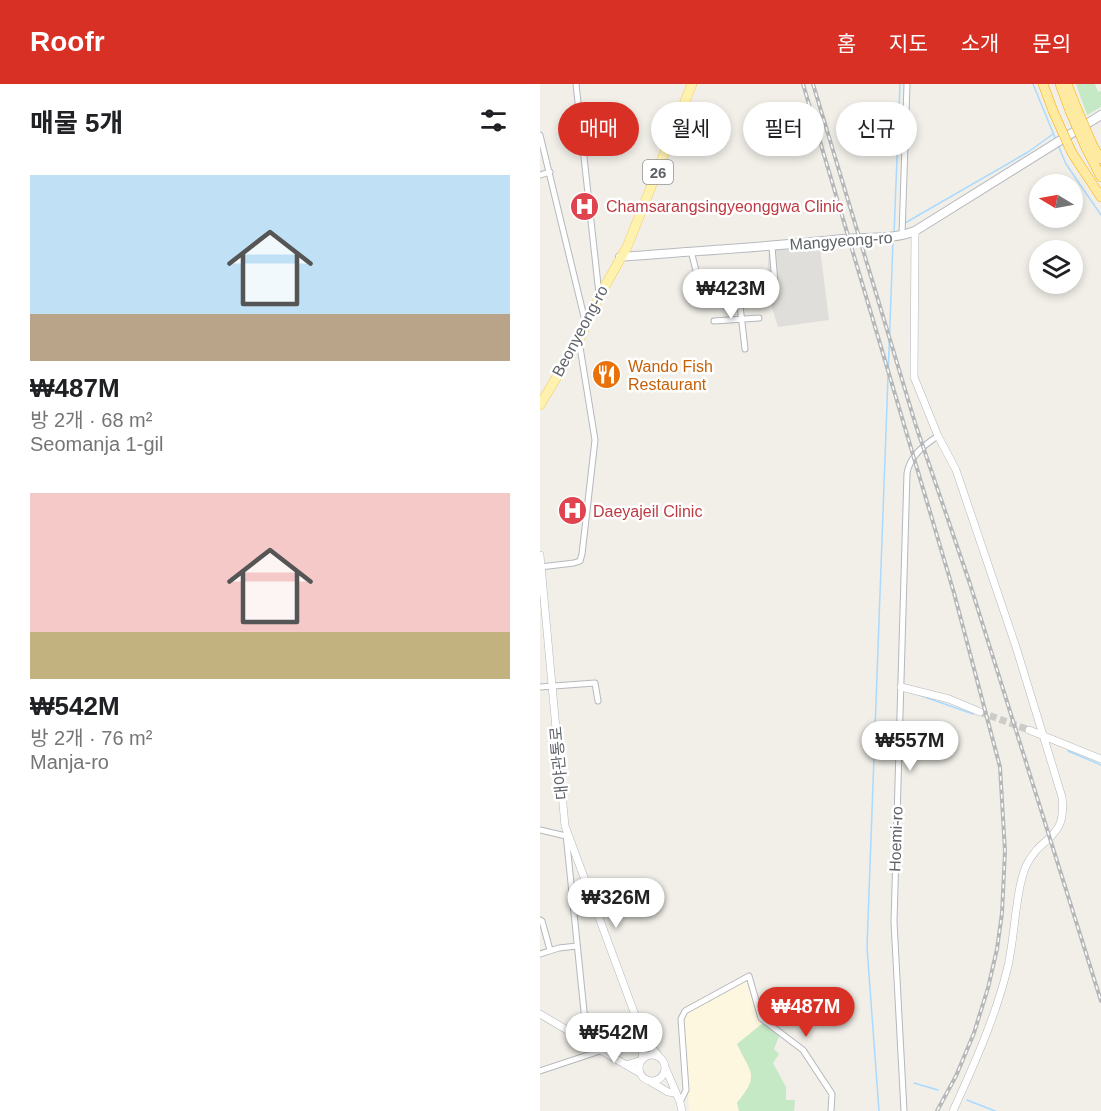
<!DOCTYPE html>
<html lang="ko">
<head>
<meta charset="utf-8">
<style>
	body { margin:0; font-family:Arial,"Noto Sans KR",sans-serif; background:#f6f6f6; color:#202124; height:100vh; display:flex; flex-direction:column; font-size:22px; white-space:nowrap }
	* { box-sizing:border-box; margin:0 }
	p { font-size:20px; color:#757577 }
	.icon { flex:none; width:33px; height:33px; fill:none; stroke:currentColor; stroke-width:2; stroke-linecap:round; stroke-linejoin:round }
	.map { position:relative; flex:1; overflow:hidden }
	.sheet { display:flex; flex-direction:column; background:#fff; width:540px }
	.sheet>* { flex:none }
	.hud { position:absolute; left:18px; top:18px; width:453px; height:54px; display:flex; gap:12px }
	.needle { width:39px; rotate:280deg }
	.controls { position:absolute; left:489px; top:90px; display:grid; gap:12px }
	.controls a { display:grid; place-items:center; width:54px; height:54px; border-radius:50%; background:#fff; box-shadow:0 3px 9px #0003; font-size:30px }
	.price { position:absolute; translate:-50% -51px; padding:0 14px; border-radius:21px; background:#fff; color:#222; font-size:20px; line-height:39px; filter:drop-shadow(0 2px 3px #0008) }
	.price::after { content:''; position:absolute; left:50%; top:36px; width:18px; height:14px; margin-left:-9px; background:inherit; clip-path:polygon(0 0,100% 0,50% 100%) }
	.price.selected { background:#d93025; color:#fff }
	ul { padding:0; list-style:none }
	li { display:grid; align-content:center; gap:12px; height:318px; padding:0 30px }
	li span { display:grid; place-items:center; height:186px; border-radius:0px; color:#555 }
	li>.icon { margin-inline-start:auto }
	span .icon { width:108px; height:108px; fill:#fffc; stroke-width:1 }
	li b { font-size:26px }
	h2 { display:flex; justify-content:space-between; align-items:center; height:72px; padding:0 30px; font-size:26px }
	.pill { padding:0 21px; border-radius:27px; background:#fff; box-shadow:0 3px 9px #0003; font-size:21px; line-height:54px }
	.pill.selected { background:#d93025; color:#fff }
	header { display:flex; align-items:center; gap:36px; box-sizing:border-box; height:84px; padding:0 30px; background:#d93025; color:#fff }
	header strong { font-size:28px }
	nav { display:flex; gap:33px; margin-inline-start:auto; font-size:21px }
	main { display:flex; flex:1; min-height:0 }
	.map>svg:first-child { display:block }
	.commercial { fill:#fef7e0 }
	.industrial { fill:#e0deda }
	.green { fill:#c5e8c5 }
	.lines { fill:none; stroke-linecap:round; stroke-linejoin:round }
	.stream { stroke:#aadaff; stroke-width:1.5 }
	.tertiary-tunnel { stroke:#ccccc8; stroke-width:7; stroke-dasharray:7 3.5; stroke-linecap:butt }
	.minor-casing { stroke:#b5b8bc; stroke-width:7 }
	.tertiary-casing { stroke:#b5b8bc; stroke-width:8 }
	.secondary-casing { stroke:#b6babf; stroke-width:10 }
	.primary-casing { stroke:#f2c960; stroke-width:10 }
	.trunk-casing { stroke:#f9ab00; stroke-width:10 }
	.minor { stroke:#fff; stroke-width:5 }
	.tertiary { stroke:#fff; stroke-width:7 }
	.secondary { stroke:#fff; stroke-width:8 }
	.primary { stroke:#fff2af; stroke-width:9 }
	.trunk { stroke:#feeaa1; stroke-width:9 }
	.rail-casing { stroke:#b6b7b8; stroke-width:4 }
	.rail { stroke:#fff; stroke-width:1.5; stroke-dasharray:4.5; stroke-linecap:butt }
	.trunk-bridge-casing { stroke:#f9ab00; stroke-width:10; stroke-linecap:butt }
	.trunk-bridge { stroke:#feeaa1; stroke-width:9 }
	.labels { text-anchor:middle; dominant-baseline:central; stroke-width:5; stroke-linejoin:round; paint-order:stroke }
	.shield { fill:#fff; stroke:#8f9295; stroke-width:1.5 }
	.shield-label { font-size:15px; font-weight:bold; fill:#5f6368 }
	.health-label { font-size:16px; fill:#be3a42; stroke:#fff; text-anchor:start }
	.street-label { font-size:16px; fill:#5f6368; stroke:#fff }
	.food-label { font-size:16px; fill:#c56008; stroke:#fff; text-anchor:start }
</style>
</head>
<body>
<header>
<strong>Roofr</strong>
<nav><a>홈</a><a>지도</a><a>소개</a><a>문의</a></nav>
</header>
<main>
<section class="sheet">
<h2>매물 5개<svg class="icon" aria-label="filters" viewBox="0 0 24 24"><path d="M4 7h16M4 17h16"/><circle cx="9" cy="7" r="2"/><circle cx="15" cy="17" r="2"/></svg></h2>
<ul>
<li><span style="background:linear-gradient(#bfe0f5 75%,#b9a48a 0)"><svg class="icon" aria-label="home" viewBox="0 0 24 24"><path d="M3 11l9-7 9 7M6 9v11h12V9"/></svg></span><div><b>₩487M</b><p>방 2개 · 68 m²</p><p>Seomanja 1-gil</p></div></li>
<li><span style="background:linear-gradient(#f6c9c9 75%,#c2b280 0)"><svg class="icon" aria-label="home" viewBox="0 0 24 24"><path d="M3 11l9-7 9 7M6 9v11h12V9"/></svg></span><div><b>₩542M</b><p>방 2개 · 76 m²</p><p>Manja-ro</p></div></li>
</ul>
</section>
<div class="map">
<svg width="561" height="1027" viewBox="0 0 561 1027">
	<rect width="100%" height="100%" fill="#f1efe8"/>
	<!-- commercial -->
	<path class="commercial" d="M209 892 223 939 197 960 212 988 211 1001 197 1018 199 1027H149L144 937 146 929Z"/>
	<!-- industrial -->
	<path class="industrial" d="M280 164 289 236 238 243 226 204 229 166Z"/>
	<!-- green -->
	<path class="green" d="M536 0H555L558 8 561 7V23L547 31Z
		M223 939 239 952 234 965 239 970 233 979 246 1003V1016H255L254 1027H199L197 1019C220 990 211 990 197 960Z"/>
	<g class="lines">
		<!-- stream -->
		<path class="stream" d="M493 0 516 56
			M518 61 526 80 561 131
			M365 139 488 68 513 50
			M354 149 360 0
			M379 611 433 630
			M528 667 561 681
			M374 999 398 1006
			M427 1016 455 1027
			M339 1027 327 863 353 157"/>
		<!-- tertiary-tunnel -->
		<path class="tertiary-tunnel" d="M440 628 489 646"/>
		<defs>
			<path id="minor" d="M36 0 59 210
				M0 51 46 241
				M0 91 10 88
				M362 151 367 0
				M151 167 161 206 235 199 232 163
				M198 204 205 265
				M174 237 219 234
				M0 483 34 479 40 477 42 470 55 356 39 257
				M0 603 55 599 58 617
				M0 746 26 752
				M26 750 47 957
				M0 836 2 837 10 866
				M0 870 19 864 37 862
				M0 987 60 967
				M140 1018 146 1006 141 935 145 927 209 892 221 934 263 966 292 1010 291 1027
				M364 1027 354 838 367 389C370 372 384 361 398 352"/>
			<path id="tertiary" d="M375 147 374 293 398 352 416 386 476 563 522 713C527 757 501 750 486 782 475 808 475 855 467 886 455 934 434 981 413 1027
				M0 471 25 742 104 955
				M361 603 409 615 440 628
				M489 646 561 675
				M0 930 86 981
				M99 984a13 13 0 1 1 26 0a13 13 0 1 1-26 0Z
				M126 985 140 1018 142 1027
				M100 989 86 981 102 976 104 955 118 971
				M111 998 128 1008 135 1009"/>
			<path id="secondary" d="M80 173C154 167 229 163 303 155 327 153 353 156 375 147L561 31"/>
			<path id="primary" d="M0 321 39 256 60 211 87 163 152 0"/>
			<path id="trunk" d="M503 0 513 27
				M520 0 530 27
				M527 0 537 25
				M553 62 561 75
				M546 64 561 93
				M532 69 561 113"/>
		</defs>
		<!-- minor casing -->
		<use href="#minor" class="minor-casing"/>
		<!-- tertiary casing -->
		<use href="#tertiary" class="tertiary-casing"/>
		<!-- secondary casing -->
		<use href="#secondary" class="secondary-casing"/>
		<!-- primary casing -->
		<use href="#primary" class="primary-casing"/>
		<!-- trunk casing -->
		<use href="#trunk" class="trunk-casing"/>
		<!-- minor -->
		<use href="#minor" class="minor"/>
		<!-- tertiary -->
		<use href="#tertiary" class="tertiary"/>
		<!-- secondary -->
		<use href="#secondary" class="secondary"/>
		<!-- primary -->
		<use href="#primary" class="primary"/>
		<!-- trunk -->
		<use href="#trunk" class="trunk"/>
		<defs>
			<path id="rail" d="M263 0 414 509 460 683 465 767 462 829 457 865 448 904 434 949 416 992 397 1027
				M273 0 376 342 430 500 561 917"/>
		</defs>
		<!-- rail casing -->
		<use href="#rail" class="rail-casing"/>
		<!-- rail -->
		<use href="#rail" class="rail"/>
		<defs>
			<path id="trunk-bridge" d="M537 25 553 62
				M513 27 532 69
				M530 27 546 64"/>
		</defs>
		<!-- trunk-bridge casing -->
		<use href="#trunk-bridge" class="trunk-bridge-casing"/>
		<!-- trunk-bridge -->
		<use href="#trunk-bridge" class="trunk-bridge"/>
	</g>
	<!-- icons -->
	<defs>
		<symbol id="hospital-disc" viewBox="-11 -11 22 22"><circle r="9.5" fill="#e0444e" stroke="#fff"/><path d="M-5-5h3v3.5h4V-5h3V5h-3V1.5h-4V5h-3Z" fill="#fff"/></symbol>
		<symbol id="restaurant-disc" viewBox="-11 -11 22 22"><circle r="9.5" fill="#e8710a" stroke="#fff"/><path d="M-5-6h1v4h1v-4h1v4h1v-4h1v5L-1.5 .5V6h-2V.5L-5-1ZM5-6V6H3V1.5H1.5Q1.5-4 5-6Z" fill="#fff"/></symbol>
	</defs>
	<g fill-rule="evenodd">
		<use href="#hospital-disc" x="28" y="106" width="33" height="33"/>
		<use href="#restaurant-disc" x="50" y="274" width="33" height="33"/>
		<use href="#hospital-disc" x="16" y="410" width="33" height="33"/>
	</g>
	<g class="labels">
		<!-- shield labels -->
		<rect class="shield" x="103" y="76" width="30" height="24" rx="4.5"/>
		<g class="shield-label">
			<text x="118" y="88">26</text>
		</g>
		<!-- health labels -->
		<g class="health-label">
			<text x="66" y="122">Chamsarangsingyeonggwa Clinic</text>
			<text x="53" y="427">Daeyajeil Clinic</text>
		</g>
		<!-- street labels -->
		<g class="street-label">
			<text transform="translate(301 157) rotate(-4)">Mangyeong-ro</text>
			<text transform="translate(40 247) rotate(-62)">Beonyeong-ro</text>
			<text transform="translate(19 679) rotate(-95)">대야관통로</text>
			<text transform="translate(356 755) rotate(-88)">Hoemi-ro</text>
		</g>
		<!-- food labels -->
		<g class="food-label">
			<text x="88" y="282">Wando Fish<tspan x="88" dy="18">Restaurant</tspan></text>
		</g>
	</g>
</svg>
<div class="controls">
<a><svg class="needle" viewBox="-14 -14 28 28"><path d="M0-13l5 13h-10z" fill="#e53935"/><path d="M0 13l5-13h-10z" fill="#757577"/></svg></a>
<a><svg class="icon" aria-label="layers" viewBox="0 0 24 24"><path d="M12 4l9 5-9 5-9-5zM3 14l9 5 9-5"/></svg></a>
</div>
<b class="price" style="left:191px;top:236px">₩423M</b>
<b class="price" style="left:370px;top:688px">₩557M</b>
<b class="price" style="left:76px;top:845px">₩326M</b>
<b class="price selected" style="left:266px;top:954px">₩487M</b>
<b class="price" style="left:74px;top:980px">₩542M</b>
<div class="hud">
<a class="pill selected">매매</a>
<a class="pill">월세</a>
<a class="pill">필터</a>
<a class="pill">신규</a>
</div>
</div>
</main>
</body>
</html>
